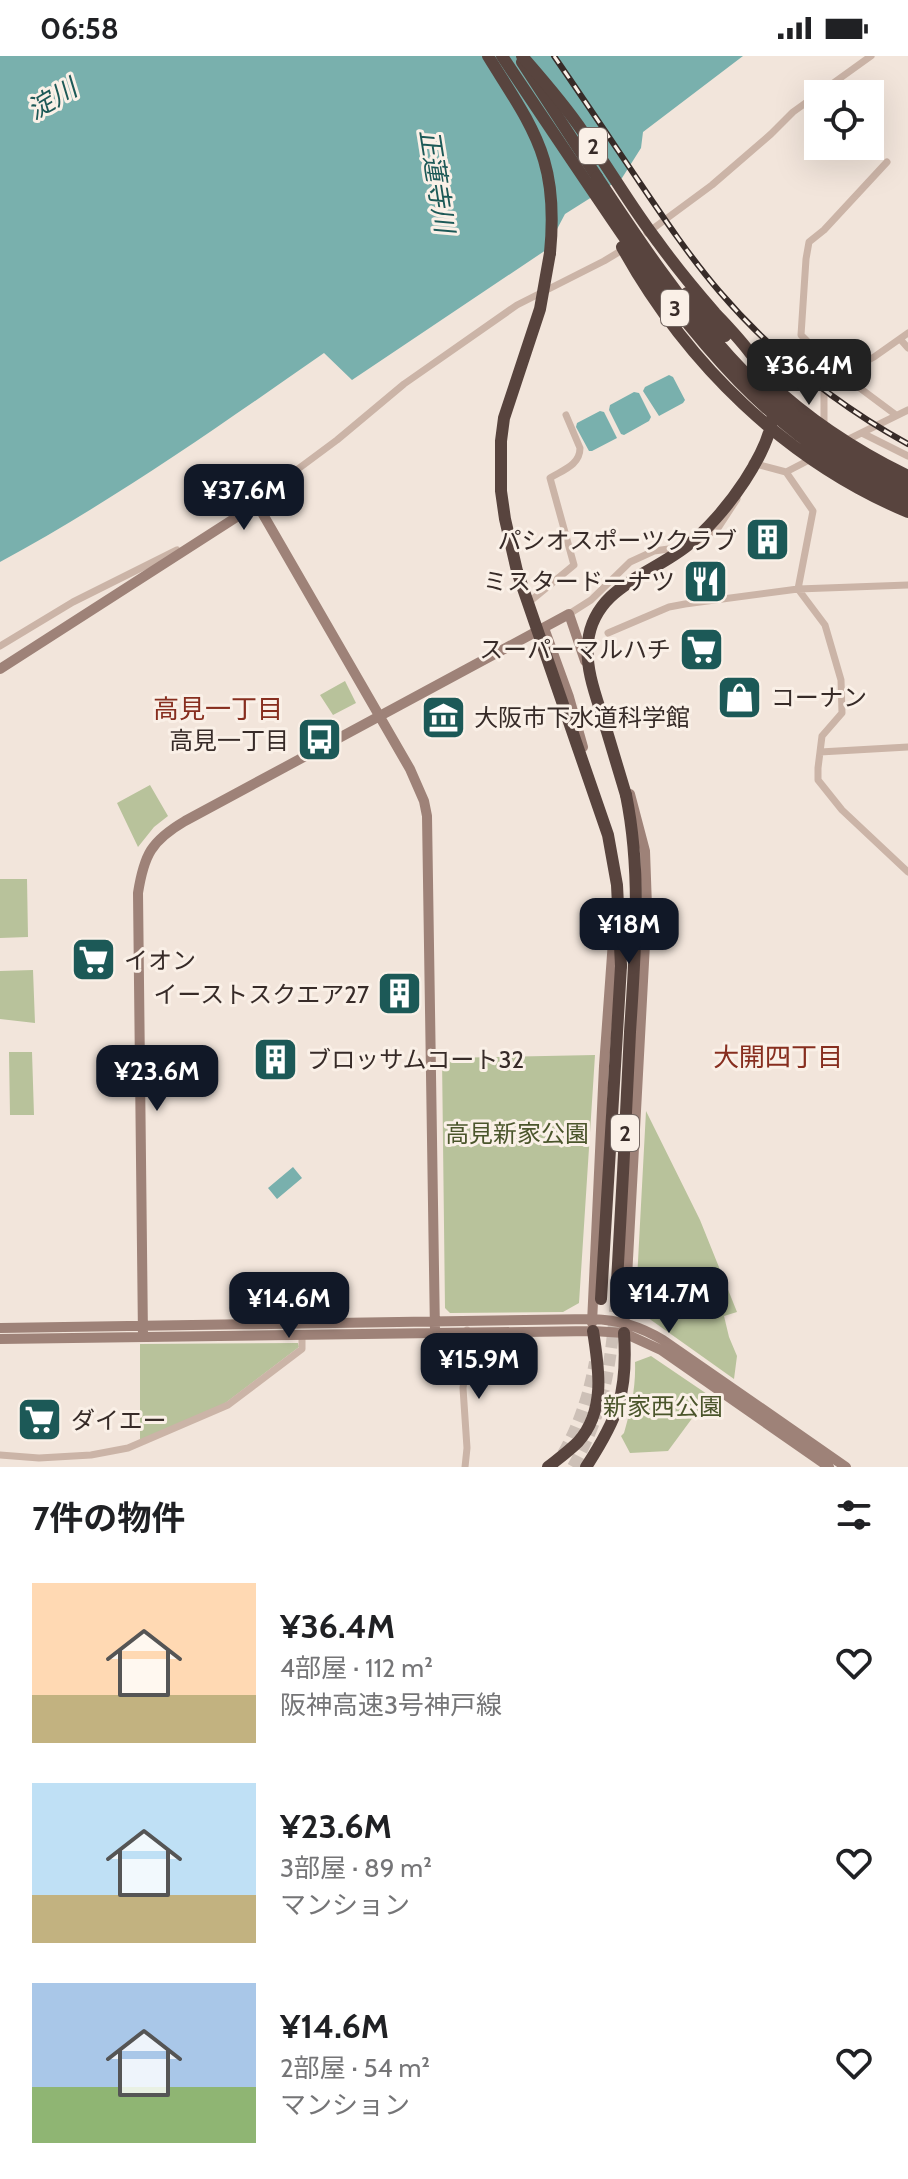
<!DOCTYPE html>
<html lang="ja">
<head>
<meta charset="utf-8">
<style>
	body { margin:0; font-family:Cabin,"Noto Sans JP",sans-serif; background:#f6f6f6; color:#202124; height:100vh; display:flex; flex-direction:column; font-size:30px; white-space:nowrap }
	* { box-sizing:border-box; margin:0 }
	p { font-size:26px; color:#757577 }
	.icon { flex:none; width:44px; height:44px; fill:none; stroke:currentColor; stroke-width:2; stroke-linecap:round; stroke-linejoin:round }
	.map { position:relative; height:1411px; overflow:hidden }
	.drawer { display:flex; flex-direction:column; background:#fff; flex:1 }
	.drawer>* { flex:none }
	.tools { position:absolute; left:804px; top:24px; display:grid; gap:16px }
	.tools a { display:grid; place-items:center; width:80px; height:80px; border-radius:0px; background:#fff; box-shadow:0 8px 32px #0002; font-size:40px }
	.price { position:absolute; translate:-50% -68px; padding:0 18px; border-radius:16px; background:#111827; color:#fff; font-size:26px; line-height:52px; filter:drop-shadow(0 2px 4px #0008) }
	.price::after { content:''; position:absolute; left:50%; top:48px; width:24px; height:18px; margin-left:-12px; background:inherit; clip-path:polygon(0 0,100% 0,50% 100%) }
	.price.active { background:#222; color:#fff }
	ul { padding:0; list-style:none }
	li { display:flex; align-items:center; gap:24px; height:200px; padding:0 32px }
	li span { display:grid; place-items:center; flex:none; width:224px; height:160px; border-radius:0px; color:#555 }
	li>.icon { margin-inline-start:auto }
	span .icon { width:96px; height:96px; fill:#fffc; stroke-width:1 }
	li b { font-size:34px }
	h2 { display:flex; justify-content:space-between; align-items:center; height:96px; padding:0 32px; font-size:34px }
	.status { display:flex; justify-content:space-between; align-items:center; height:56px; padding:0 40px; background:#fff; direction:ltr }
	.status svg { height:22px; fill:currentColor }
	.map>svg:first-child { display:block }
	.green { fill:#b8c29b }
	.water { fill:#79b0ad }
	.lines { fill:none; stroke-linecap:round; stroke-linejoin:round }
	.highway-tunnel { stroke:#cdc0b7; stroke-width:12; stroke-dasharray:12 6; stroke-linecap:butt }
	.street { stroke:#cbb4a7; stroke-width:7 }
	.secondary { stroke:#9e8278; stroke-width:10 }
	.highway { stroke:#58443e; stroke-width:12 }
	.rail-casing { stroke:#372b28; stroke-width:6 }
	.rail { stroke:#faf0e7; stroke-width:3; stroke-dasharray:9; stroke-linecap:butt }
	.highway-bridge { stroke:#58443e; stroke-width:12 }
	.labels { text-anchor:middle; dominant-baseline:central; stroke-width:6; stroke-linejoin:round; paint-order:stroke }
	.shield { fill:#faf0e7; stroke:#726661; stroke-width:2 }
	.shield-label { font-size:22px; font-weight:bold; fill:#372b28 }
	.poi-label { font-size:24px; fill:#372b28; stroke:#faf0e7; text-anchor:end }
	.park-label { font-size:24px; fill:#4a552b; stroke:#faf0e7 }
	.water-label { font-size:26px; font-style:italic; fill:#1c5957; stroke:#faf0e7 }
	.neighbourhood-label { font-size:26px; fill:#872e1f; stroke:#faf0e7 }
</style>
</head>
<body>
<div class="status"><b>06:58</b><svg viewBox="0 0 49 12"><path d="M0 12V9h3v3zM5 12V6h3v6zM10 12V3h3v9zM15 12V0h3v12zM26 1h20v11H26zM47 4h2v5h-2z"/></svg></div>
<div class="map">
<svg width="908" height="1411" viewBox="0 0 908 1411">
	<rect width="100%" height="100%" fill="#f2e5db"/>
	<!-- green -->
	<path class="green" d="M345 625 356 647 333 659 320 639Z
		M150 729 168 760 154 771 138 791 117 747Z
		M0 823H27L28 881 0 882Z
		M33 914 35 967 0 963V915Z
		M9 996H32L34 1059H10Z
		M595 999 579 1247 563 1256 450 1257 445 1252 442 1002Z
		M646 1055 700 1164 737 1256 724 1260 729 1281 737 1300 734 1323 644 1259 636 1243Z
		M298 1287 299 1291 224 1348 140 1384V1288Z
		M651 1300 707 1338 699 1353 668 1395 630 1397 621 1380 624 1377C631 1353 636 1331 635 1306Z"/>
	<!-- water -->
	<path class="water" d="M0 0H743L643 76 641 92 622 122 565 158 546 194 352 324 324 297C219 370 113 445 0 506Z
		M669 319 673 321 685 344 683 347 659 360 643 335 645 331Z
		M634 336 639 337 651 361 649 365 624 379 621 378 609 354 610 349Z
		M600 355 604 356 617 382 592 395H589L576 371 577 367Z
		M293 1111 302 1122 277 1143 268 1132Z"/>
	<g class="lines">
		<!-- highway-tunnel -->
		<path class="highway-tunnel" d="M563 1398C579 1369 589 1339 595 1306
			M573 1411C605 1354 611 1308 616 1244"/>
		<!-- street -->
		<path class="street" d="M887 106 824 174 809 186 806 203 801 279 837 315 896 359
			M647 177 712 129 771 78 793 56 871 0
			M900 283 908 292
			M842 318 874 301 908 277
			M824 372V332L837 315
			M862 377 908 400
			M845 385 908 354
			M752 407 786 416 813 455 798 533
			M786 416 813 402
			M257 448 267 436 337 384 404 328 517 249 604 205 624 193
			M695 489 718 472 737 443
			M798 533 825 569 841 624 842 657 822 680 818 712V724L842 754 908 816
			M528 549V547L574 509 550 422C563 414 580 409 580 392L566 359
			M569 558 591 544 630 506 654 495 683 491
			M608 577 669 551 685 548 798 533 908 529
			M0 590 73 546 177 494
			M820 696 908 691
			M0 1399 39 1402 91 1399 128 1392 228 1349 302 1293V1279
			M465 1411 467 1392 463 1332 467 1303V1274"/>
		<!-- secondary -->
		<path class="secondary" d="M544 572 569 641 583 691
			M0 613 257 448 410 713 424 745 427 760 435 1277
			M592 1267 604 1010 614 871
			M0 1272 592 1263C619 1264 639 1270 663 1284L846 1411
			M624 1277 647 851 645 795 630 738
			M143 1281 138 837C144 799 151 785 185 765L569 558 585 605
			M0 1283 593 1275 624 1277 661 1294 829 1411"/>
		<!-- highway -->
		<path class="highway" d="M488 0C508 33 533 67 544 104 553 134 553 166 550 197
			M522 6 597 121
			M601 1243 621 910
			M616 1244C621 1155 626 1065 630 976 635 897 642 817 626 739
			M548 1411C558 1403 569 1395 578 1386 606 1355 599 1312 593 1275
			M586 1411C618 1362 628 1337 624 1277"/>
		<defs>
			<path id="rail" d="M554 0C583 42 611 84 640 127 665 164 690 201 719 235 772 297 837 349 908 388"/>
		</defs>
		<!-- rail casing -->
		<use href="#rail" class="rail-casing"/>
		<!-- rail -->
		<use href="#rail" class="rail"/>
		<!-- highway-bridge -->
		<path class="highway-bridge" d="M502 0C538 54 574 108 611 162 692 281 772 385 908 444
			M522 0C543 24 565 49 583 76 609 112 631 151 658 186 676 211 695 234 715 257 730 273 746 289 758 308 766 320 771 333 773 347 777 391 722 463 688 489 651 519 594 531 588 586 585 614 597 643 605 669 612 692 619 715 626 739
			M597 121C681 248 763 369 908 432
			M622 191C686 307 786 405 908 456
			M550 197 540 253 504 362 501 385V435L505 463 517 515 608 779 617 829 621 910
			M687 237 725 280
			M768 325C809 364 857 395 908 420"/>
	</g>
	<!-- icons -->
	<defs>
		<symbol id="building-square" viewBox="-11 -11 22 22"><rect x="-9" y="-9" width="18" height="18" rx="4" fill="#1c5957" stroke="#faf0e7"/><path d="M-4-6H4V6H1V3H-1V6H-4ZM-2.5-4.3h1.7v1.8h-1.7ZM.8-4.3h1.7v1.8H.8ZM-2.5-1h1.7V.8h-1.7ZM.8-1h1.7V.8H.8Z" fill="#fff"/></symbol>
		<symbol id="restaurant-square" viewBox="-11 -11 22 22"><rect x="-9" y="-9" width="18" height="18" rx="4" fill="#1c5957" stroke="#faf0e7"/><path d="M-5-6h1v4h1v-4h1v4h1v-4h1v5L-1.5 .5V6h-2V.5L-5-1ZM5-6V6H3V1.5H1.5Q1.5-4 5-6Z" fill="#fff"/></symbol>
		<symbol id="supermarket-square" viewBox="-11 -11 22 22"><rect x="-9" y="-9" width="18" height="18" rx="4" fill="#1c5957" stroke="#faf0e7"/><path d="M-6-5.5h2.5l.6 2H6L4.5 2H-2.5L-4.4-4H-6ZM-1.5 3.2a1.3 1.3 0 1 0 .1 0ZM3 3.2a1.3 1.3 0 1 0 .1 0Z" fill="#fff"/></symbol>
		<symbol id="shop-square" viewBox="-11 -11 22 22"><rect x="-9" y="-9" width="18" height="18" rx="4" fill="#1c5957" stroke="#faf0e7"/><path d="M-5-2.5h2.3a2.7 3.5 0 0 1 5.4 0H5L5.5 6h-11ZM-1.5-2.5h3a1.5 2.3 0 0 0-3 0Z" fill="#fff"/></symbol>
		<symbol id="museum-square" viewBox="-11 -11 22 22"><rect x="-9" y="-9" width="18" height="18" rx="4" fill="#1c5957" stroke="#faf0e7"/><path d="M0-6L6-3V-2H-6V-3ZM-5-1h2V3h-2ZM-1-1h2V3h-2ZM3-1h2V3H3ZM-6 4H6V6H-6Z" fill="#fff"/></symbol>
		<symbol id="bus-square" viewBox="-11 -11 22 22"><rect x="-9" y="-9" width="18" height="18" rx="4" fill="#1c5957" stroke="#faf0e7"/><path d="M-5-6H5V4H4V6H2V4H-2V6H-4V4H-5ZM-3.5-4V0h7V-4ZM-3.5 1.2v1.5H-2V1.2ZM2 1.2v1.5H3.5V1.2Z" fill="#fff"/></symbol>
	</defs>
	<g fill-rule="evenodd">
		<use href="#building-square" x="742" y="458" width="51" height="51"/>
		<use href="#restaurant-square" x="680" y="500" width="51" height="51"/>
		<use href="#supermarket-square" x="676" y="568" width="51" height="51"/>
		<use href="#shop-square" x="714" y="616" width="51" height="51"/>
		<use href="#museum-square" x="418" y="636" width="51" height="51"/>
		<use href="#bus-square" x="294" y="658" width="51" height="51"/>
		<use href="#supermarket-square" x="68" y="878" width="51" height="51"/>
		<use href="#building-square" x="374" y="912" width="51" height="51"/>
		<use href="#building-square" x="250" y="978" width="51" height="51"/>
		<use href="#supermarket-square" x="14" y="1338" width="51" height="51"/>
	</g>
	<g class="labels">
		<!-- shield labels -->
		<g class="shield">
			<rect x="579" y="72" width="28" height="36" rx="6"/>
			<rect x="661" y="234" width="28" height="36" rx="6"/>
			<rect x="611" y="1059" width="28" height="36" rx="6"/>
		</g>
		<g class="shield-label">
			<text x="593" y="90">2</text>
			<text x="675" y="252">3</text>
			<text x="625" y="1077">2</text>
		</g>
		<!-- poi labels -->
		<g class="poi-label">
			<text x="737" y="484">パシオスポーツクラブ</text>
			<text x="675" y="525">ミスタードーナツ</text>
			<text x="671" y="593">スーパーマルハチ</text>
			<text x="771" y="641" text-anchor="start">コーナン</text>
			<text x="474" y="661" text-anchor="start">大阪市下水道科学館</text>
			<text x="289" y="684">高見一丁目</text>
			<text x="124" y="904" text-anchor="start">イオン</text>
			<text x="369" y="938">イーストスクエア27</text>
			<text x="307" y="1003" text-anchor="start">ブロッサムコート32</text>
			<text x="71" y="1364" text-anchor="start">ダイエー</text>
		</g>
		<!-- park labels -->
		<g class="park-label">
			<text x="517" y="1077">高見新家公園</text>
			<text x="663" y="1350">新家西公園</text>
		</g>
		<!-- water labels -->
		<g class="water-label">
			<text transform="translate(52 43) rotate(-31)">淀川</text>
			<text transform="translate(437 125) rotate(81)">正蓮寺川</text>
		</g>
		<!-- neighbourhood labels -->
		<g class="neighbourhood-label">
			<text x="218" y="653">高見一丁目</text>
			<text x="778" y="1001">大開四丁目</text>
		</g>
	</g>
</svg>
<div class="tools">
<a><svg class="icon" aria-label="locate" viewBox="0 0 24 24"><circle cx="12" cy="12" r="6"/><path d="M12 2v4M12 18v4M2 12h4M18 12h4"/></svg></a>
</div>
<b class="price active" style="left:809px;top:351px">¥36.4M</b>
<b class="price" style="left:244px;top:476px">¥37.6M</b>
<b class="price" style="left:629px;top:910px">¥18M</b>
<b class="price" style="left:157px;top:1057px">¥23.6M</b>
<b class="price" style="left:669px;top:1279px">¥14.7M</b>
<b class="price" style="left:289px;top:1284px">¥14.6M</b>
<b class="price" style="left:479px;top:1345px">¥15.9M</b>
</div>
<section class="drawer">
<h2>7件の物件<svg class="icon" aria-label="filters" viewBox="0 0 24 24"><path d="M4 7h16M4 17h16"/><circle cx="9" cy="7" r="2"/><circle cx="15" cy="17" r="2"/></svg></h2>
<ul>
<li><span style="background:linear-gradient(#ffd9b3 70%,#c2b280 0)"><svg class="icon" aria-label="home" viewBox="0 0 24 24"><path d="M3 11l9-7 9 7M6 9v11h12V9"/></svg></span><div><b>¥36.4M</b><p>4部屋 · 112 m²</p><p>阪神高速3号神戸線</p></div><svg class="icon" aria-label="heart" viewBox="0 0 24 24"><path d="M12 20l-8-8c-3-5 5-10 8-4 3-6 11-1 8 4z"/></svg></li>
<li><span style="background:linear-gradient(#bfe0f5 70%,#c2b280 0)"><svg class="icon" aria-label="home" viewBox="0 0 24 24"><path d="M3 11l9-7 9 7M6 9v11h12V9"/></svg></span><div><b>¥23.6M</b><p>3部屋 · 89 m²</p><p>マンション</p></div><svg class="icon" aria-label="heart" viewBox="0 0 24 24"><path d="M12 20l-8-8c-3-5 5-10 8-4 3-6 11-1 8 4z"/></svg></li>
<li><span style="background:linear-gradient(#a9c7e8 65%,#8fb573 0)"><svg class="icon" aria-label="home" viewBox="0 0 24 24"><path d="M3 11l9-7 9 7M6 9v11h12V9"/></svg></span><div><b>¥14.6M</b><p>2部屋 · 54 m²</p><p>マンション</p></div><svg class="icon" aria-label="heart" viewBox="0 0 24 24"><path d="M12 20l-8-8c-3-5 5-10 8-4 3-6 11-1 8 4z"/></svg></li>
</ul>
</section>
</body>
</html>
